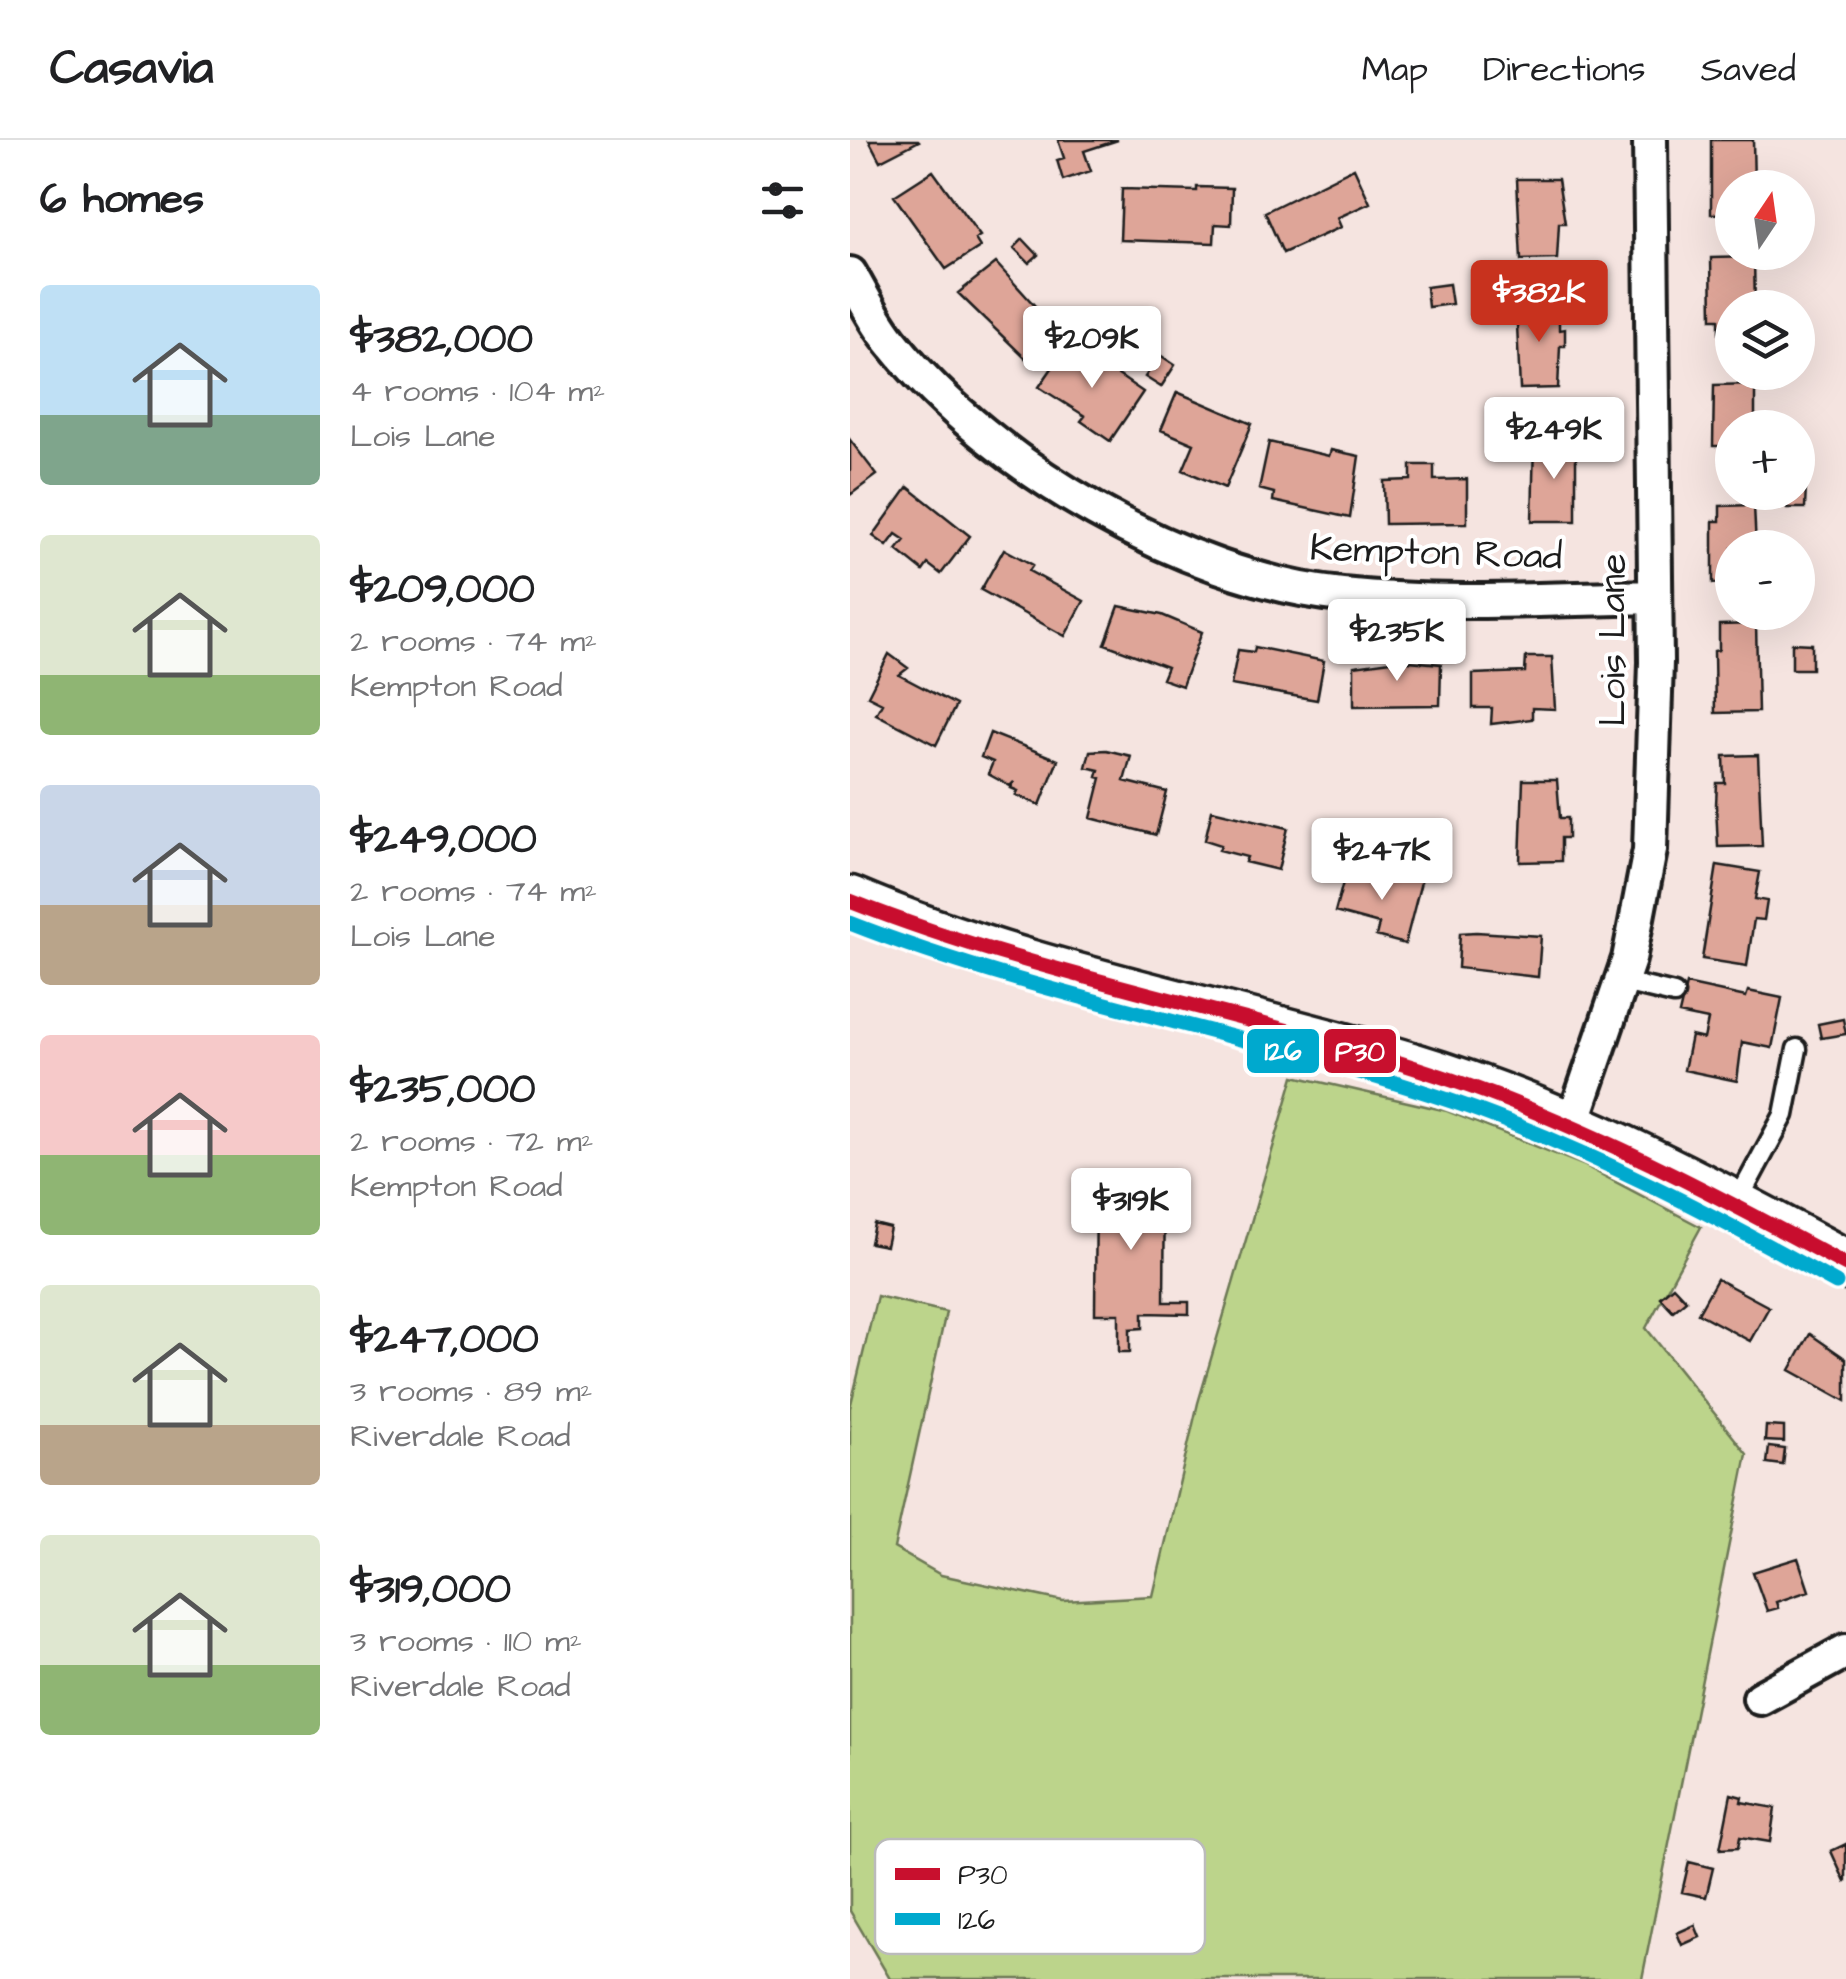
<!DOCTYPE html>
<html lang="en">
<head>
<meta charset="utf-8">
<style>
	body { margin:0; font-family:"Architects Daughter",sans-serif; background:#f6f6f6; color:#202124; height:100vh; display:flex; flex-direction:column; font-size:38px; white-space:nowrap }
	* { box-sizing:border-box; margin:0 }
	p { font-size:32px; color:#757577 }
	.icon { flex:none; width:55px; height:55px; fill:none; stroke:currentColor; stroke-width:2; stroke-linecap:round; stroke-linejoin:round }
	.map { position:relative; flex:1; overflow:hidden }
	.details { display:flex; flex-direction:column; background:#fff; width:850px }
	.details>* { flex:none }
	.needle { width:65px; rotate:13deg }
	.controls { position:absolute; left:865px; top:30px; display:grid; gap:20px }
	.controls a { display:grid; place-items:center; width:100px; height:100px; border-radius:50%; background:#fff; box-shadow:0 10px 40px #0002; font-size:50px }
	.price { position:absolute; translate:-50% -85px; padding:0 22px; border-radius:10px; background:#fff; color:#222; font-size:32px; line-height:65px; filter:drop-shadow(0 2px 5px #0008) }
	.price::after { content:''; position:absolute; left:50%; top:60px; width:30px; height:22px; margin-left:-15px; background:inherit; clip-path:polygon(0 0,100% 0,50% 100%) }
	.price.current { background:#c8321e; color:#fff }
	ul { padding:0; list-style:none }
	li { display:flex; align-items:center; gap:30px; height:250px; padding:0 40px }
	li span { display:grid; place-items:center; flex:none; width:280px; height:200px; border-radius:10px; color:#555 }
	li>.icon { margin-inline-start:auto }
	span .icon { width:120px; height:120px; fill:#fffc; stroke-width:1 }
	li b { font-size:42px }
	h2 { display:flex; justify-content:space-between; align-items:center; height:120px; padding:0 40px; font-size:42px }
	header { display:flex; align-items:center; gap:60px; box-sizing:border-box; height:140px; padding:0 50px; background:#fff; border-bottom:2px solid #e0e0e0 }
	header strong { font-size:48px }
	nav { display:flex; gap:55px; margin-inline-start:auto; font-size:35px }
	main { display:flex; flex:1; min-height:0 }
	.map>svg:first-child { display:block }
	.green { fill:#bcd48b; stroke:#6c7854; stroke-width:2.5 }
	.building { fill:#dea598; stroke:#1c1c1c; stroke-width:2.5 }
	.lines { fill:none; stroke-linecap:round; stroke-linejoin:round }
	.service-casing { stroke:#1c1c1c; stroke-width:25 }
	.minor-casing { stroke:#1c1c1c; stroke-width:40 }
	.secondary-casing { stroke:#1c1c1c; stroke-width:55 }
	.service { stroke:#fff; stroke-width:18 }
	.minor { stroke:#fff; stroke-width:32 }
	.secondary { stroke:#fff; stroke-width:48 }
	.bus-1-casing { stroke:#fff; stroke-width:22 }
	.bus-2-casing { stroke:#fff; stroke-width:22 }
	.bus-1 { stroke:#c8102e; stroke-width:15 }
	.bus-2 { stroke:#00a9ce; stroke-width:15 }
	.labels { text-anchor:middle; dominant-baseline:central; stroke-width:8; stroke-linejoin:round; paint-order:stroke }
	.street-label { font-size:38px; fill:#1c1c1c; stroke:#fff }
	.key { fill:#fff; stroke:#bbb; stroke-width:2.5 }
	.key-label { font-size:28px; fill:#1c1c1c }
	.line-badge { stroke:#fff; stroke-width:4 }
	.badge-label { font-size:28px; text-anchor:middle; font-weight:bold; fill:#fff }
</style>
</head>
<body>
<header>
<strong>Casavia</strong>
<nav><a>Map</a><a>Directions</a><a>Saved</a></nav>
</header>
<main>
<section class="details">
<h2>6 homes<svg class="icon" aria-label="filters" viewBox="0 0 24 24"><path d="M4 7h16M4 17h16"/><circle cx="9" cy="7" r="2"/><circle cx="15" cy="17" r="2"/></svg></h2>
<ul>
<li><span style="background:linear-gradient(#bfe0f5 65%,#7fa58c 0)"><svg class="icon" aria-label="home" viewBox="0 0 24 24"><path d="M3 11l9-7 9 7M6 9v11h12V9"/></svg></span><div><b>$382,000</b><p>4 rooms · 104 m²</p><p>Lois Lane</p></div></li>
<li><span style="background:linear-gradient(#dfe7d0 70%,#8fb573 0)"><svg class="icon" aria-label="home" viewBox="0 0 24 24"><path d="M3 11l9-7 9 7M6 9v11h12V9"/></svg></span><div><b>$209,000</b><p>2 rooms · 74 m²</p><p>Kempton Road</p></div></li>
<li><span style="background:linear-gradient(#c9d6e8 60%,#b9a48a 0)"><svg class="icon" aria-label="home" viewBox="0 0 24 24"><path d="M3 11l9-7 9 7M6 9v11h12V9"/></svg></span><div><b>$249,000</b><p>2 rooms · 74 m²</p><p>Lois Lane</p></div></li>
<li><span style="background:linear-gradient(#f6c9c9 60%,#8fb573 0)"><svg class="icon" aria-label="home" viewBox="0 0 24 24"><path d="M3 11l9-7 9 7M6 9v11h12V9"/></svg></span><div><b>$235,000</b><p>2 rooms · 72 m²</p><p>Kempton Road</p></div></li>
<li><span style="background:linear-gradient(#dfe7d0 70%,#b9a48a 0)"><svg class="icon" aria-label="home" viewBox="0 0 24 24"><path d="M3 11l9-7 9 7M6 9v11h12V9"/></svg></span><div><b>$247,000</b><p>3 rooms · 89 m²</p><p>Riverdale Road</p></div></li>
<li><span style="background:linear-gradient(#dfe7d0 65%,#8fb573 0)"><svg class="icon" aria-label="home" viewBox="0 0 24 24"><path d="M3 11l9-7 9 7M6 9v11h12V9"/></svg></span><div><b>$319,000</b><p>3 rooms · 110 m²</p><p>Riverdale Road</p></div></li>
</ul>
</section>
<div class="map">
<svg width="996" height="1839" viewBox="0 0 996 1839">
	<rect width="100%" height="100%" fill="#f5e4e0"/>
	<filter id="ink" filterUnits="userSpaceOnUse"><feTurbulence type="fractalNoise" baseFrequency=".01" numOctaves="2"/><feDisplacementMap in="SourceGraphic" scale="20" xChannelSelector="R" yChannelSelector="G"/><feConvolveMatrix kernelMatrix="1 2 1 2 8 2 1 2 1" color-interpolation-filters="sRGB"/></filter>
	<g filter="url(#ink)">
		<!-- green -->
		<path class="green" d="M444 936 597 971 733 1025 851 1087 796 1188 897 1314 792 1839H40L0 1771V1268L27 1156 96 1172 44 1408 91 1435 213 1461 303 1456 348 1263Z"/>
		<!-- building -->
		<path class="building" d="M19 0H68L69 1 30 21Z
			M208 0H268L234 11 241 31 213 40 207 20 214 18Z
			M861 0H903L904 47 882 48V73L861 74Z
			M504 28 520 63 487 78 491 87 433 113 415 72Z
			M83 31 130 96 125 99 130 107 96 129 44 56Z
			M667 39H708L715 83H709L707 119 671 120Z
			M347 47 382 48 381 85 365 84 364 103 270 100 272 49 347 51Z
			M173 99 188 115 179 123 164 108Z
			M904 117 905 168H882V194H869V179H862L861 118Z
			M146 123 205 188 175 218 108 153Z
			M599 144 602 164 578 167 576 147Z
			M666 163H709V190L715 189V206H710L708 248 670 249Z
			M220 202 293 252 260 301 231 281 235 276 189 247Z
			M310 215 325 225 311 247 295 237Z
			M905 244V288H882V322L870 321 871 306H863L864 245Z
			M327 252 402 284 375 348 333 330 344 304 311 290Z
			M0 300 27 335 0 355Z
			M720 300V316H726V381H682L684 301Z
			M419 302 479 316 481 310 509 316 500 378 423 361 424 353 409 349Z
			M561 325H584V340L617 339V383L535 384 534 341 561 340Z
			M948 346H956L955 368H937V352H948Z
			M58 347 120 396 91 434 78 424 73 431 47 410 55 400 46 394 37 406 23 396Z
			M904 365 906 408H882V443H863V381H870V366Z
			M154 409 183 425 179 431 234 461 215 496 131 450Z
			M269 466 312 475 352 492 332 546 312 539 317 527 255 504Z
			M906 484 908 572 865 573 864 511 869 510V485Z
			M942 503 962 504V529H942Z
			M405 507 474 521 467 560 381 545 388 510 404 512Z
			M39 514 58 528 49 535 106 565 86 605 26 574 32 563 18 556Z
			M676 517H702L705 569 682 568V579L641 584 642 568H623V534L675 532Z
			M548 520 591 524 590 565 504 566V526Z
			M140 593 208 620 190 665 166 655 168 651 161 648 164 642 160 646 138 634 143 622 131 617Z
			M256 610 281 616 274 641 317 652 306 695 241 678 251 638 247 637 249 630 236 627 240 611Z
			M908 615 912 706 868 707 866 665 867 643H875L874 616Z
			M673 640H707L710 678H718V698H711V721L670 722Z
			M362 670 438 688 428 730 395 722 397 717 369 710 371 705 355 700Z
			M867 725 910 732 905 759 917 761 914 780 904 779 897 826 852 819Z
			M545 731 572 738 555 804 526 796 529 784 485 772 495 735 524 743 526 735 543 739Z
			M626 792 691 796 688 837 608 828 610 793Z
			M836 844 896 857 898 851 932 858 922 908 892 902 887 941 834 930 841 896 854 899 858 880 829 874Z
			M993 879 996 894 971 898 968 884Z
			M246 1039H315L314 1162H339V1174L293 1173V1188L280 1189V1212H269V1174H245Z
			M24 1084 40 1088 36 1106 20 1103Z
			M867 1139 919 1167 900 1201 848 1173Z
			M823 1146 836 1160 823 1171 810 1157Z
			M960 1194 996 1219V1261L940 1230Z
			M916 1286 934 1287V1302L915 1301Z
			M919 1307 935 1309 933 1325 917 1323Z
			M948 1418 959 1451 926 1462 928 1468 917 1471 903 1432Z
			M881 1654 892 1657 891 1662 925 1668 920 1702 890 1697 888 1708 870 1709Z
			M996 1704V1741L995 1742 981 1711Z
			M839 1722 863 1728 856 1757 832 1752Z
			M845 1785 850 1797 832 1805 827 1793Z"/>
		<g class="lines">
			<defs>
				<path id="service" d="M773 842 824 854
					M886 1064 934 975 947 909"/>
				<path id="minor" d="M0 134C14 158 26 184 44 205 143 328 334 439 492 455 595 466 701 459 804 457
					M721 988 779 819 800 710 806 522 800 0
					M910 1558 996 1511"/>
				<path id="secondary" d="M0 761C180 838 374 871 561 927 713 973 857 1049 996 1125"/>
			</defs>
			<!-- service casing -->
			<use href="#service" class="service-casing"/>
			<!-- minor casing -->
			<use href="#minor" class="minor-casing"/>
			<!-- secondary casing -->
			<use href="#secondary" class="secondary-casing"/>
			<!-- service -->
			<use href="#service" class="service"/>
			<!-- minor -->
			<use href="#minor" class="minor"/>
			<!-- secondary -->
			<use href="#secondary" class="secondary"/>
			<defs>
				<path id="bus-1" d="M0 761C204 842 415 874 619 946 750 993 874 1059 996 1125"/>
				<path id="bus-2" d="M0 783C198 861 409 894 610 964 741 1010 865 1076 986 1143"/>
			</defs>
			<!-- bus-1 casing -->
			<use href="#bus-1" class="bus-1-casing"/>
			<!-- bus-2 casing -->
			<use href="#bus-2" class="bus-2-casing"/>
			<!-- bus-1 -->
			<use href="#bus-1" class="bus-1"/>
			<!-- bus-2 -->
			<use href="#bus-2" class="bus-2"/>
		</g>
	</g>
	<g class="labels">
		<!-- street labels -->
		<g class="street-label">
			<text transform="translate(586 413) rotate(2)">Kempton Road</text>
			<text transform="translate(764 500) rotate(-90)">Lois Lane</text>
		</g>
	</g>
	<!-- legend -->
	<rect x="25" y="1699" width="330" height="115" rx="15" class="key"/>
	<rect x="45" y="1728" width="45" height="12" fill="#c8102e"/>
	<rect x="45" y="1773" width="45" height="12" fill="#00a9ce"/>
	<g class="key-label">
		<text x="108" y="1744">P30</text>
		<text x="108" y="1789">126</text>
	</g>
	<g class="line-badge">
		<rect x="395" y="887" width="76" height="48" rx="10" fill="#00a9ce"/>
		<rect x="472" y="887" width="76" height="48" rx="10" fill="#c8102e"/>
	</g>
	<g class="badge-label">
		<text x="433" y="920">126</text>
		<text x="510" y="921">P30</text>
	</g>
</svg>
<div class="controls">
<a><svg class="needle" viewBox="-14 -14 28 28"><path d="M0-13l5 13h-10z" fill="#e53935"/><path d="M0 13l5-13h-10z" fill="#757577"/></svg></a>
<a><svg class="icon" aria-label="layers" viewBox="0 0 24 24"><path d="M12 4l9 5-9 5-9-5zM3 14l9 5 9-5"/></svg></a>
<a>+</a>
<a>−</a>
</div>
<b class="price current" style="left:689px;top:205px">$382K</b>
<b class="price" style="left:242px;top:251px">$209K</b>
<b class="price" style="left:704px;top:342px">$249K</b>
<b class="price" style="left:547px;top:544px">$235K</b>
<b class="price" style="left:532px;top:763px">$247K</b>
<b class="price" style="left:281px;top:1113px">$319K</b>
</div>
</main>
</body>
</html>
